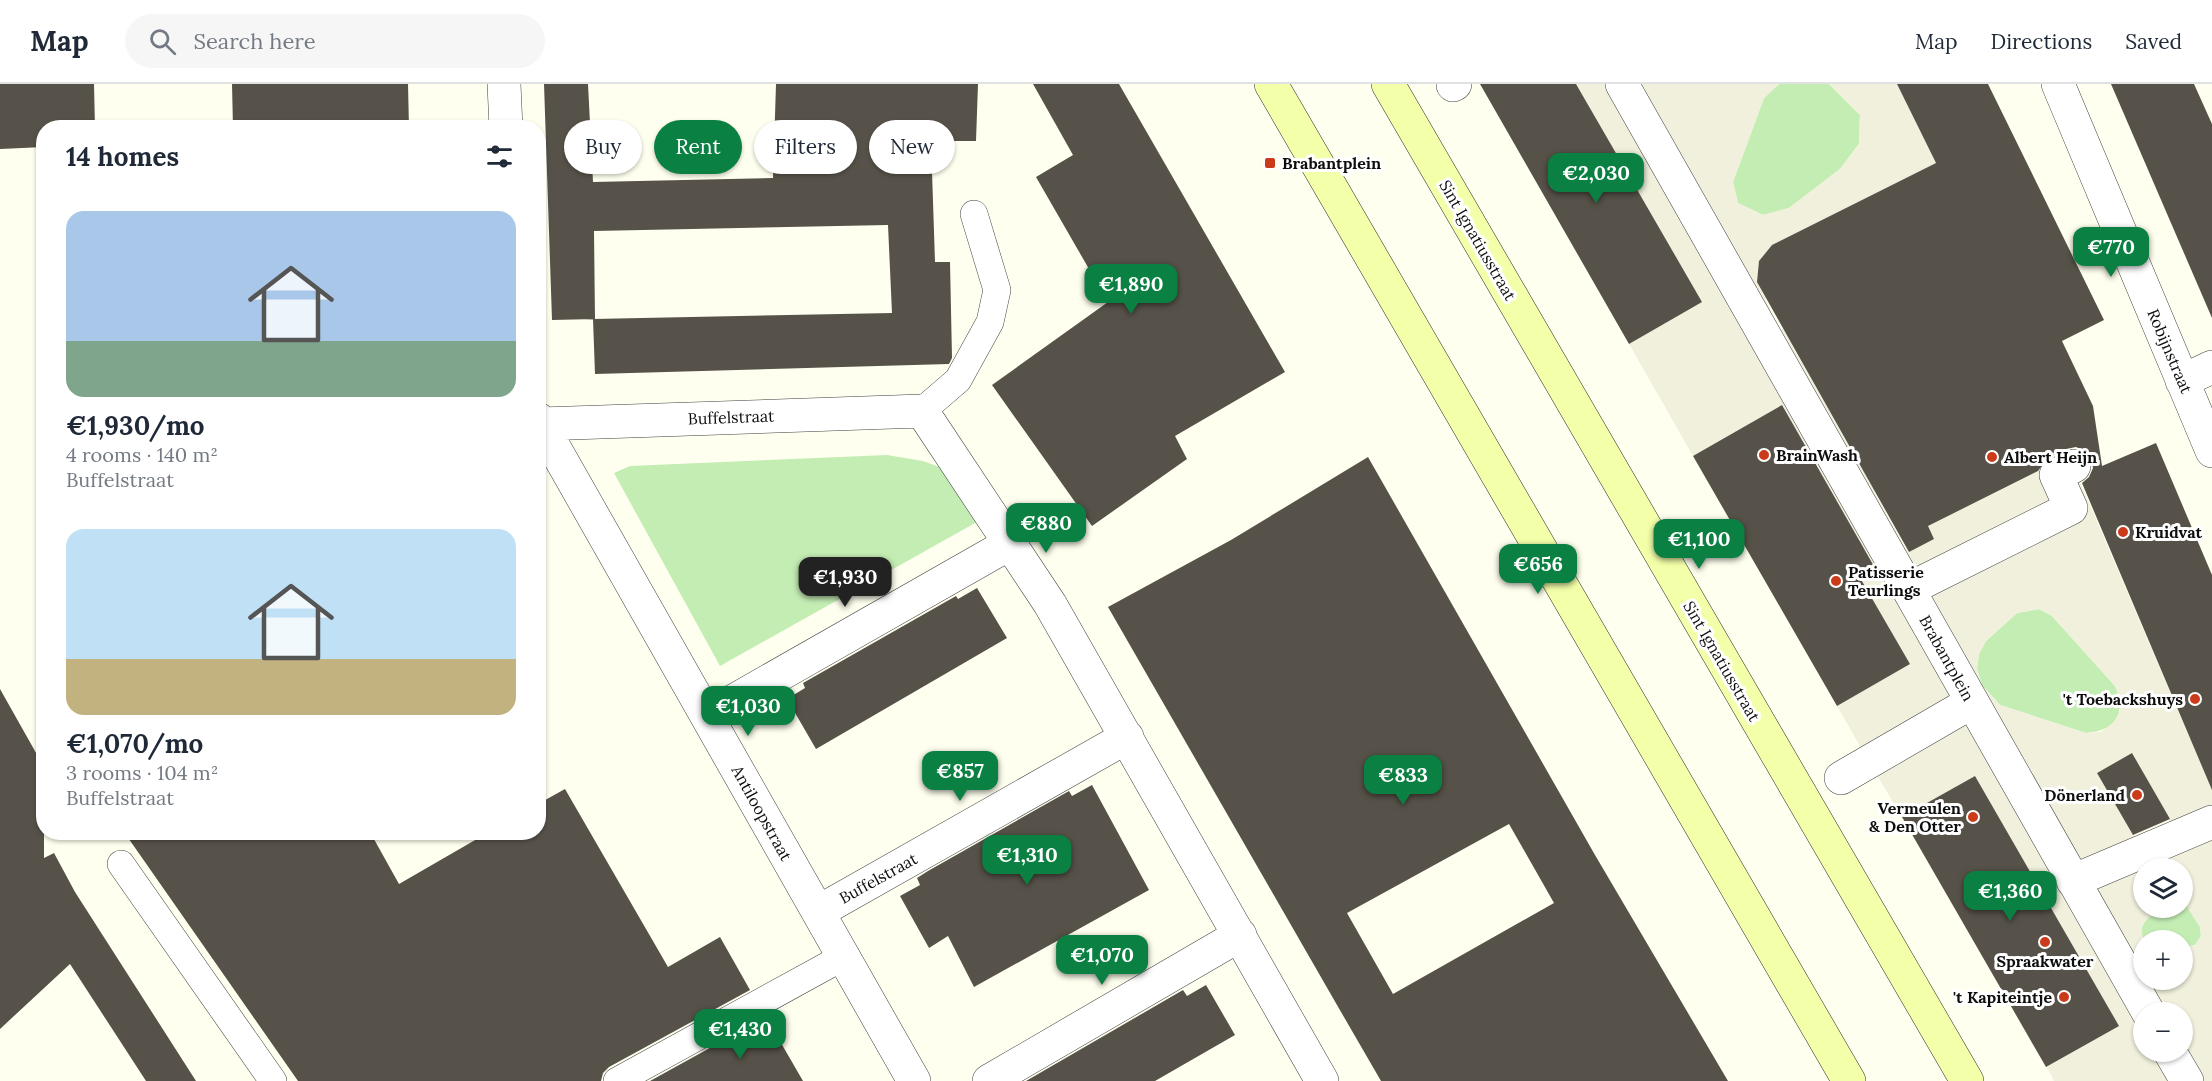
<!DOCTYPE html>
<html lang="en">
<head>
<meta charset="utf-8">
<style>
	body { margin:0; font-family:Lora,serif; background:#f6f6f7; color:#1f2937; height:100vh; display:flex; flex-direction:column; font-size:22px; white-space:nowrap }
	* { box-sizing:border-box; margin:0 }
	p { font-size:20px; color:#747a83 }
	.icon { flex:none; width:33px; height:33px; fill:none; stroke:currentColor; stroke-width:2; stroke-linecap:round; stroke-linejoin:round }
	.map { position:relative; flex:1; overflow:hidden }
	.panel { position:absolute; left:36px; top:36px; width:510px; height:720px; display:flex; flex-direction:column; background:#fff; border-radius:24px; box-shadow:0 2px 4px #0004 }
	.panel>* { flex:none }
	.banner { position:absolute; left:564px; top:36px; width:570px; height:54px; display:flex; gap:12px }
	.controls { position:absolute; left:2133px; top:774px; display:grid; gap:12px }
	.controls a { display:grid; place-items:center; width:60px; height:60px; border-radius:50%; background:#fff; box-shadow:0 2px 4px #0004; font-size:30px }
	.price { position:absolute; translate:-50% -51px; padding:0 14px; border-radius:12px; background:#0b8043; color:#fff; font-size:20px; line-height:39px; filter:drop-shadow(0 2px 3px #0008) }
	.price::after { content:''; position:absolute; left:50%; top:36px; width:18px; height:14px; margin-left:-9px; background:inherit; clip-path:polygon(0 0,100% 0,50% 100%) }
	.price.current { background:#222; color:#fff }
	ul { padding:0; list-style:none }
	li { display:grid; align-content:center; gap:12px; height:318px; padding:0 30px }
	li span { display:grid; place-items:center; height:186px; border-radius:18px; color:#555 }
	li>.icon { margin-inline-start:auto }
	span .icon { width:108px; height:108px; fill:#fffc; stroke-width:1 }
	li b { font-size:26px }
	h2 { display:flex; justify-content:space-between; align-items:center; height:72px; padding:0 30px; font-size:26px }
	.chip { padding:0 21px; border-radius:27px; background:#fff; box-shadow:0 2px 4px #0004; font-size:21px; line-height:54px }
	.chip.current { background:#0b8043; color:#fff }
	header { display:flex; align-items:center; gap:36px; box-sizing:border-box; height:84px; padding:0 30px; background:#fff; border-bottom:2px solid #e0e1e3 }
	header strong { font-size:28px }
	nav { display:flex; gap:33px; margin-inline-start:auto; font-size:21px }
	.search { width:420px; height:54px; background:#f6f6f7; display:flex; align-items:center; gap:15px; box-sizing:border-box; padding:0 21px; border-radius:33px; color:#747a83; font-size:22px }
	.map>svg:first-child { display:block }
	.green { fill:#c4edb4 }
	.plaza { fill:#f0f0dc; fill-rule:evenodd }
	.building { fill:#575249; fill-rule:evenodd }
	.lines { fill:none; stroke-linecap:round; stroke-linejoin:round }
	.lane-casing { stroke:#414141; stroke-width:28 }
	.street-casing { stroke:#414141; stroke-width:34 }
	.secondary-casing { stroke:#303030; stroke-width:34 }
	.lane { stroke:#fff; stroke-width:27 }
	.street { stroke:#fff; stroke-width:33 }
	.secondary { stroke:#f4ffa9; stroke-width:33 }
	.poi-dot { fill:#cb3a19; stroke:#fff; stroke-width:2 }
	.labels { text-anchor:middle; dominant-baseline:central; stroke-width:6; stroke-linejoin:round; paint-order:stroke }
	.poi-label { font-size:16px; font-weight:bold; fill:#0e0e0e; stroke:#fff; text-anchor:start }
	.street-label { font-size:16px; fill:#0e0e0e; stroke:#fff }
</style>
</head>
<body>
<header>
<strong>Map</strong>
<div class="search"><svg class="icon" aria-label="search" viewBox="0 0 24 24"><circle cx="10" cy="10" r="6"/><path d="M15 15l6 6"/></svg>Search here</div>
<nav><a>Map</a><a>Directions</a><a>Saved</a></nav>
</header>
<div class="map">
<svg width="2212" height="997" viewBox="0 0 2212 997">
	<rect width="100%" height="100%" fill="#feffee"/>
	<!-- green -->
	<path class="green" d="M1779 0H1829L1860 31 1859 60 1840 85 1789 124 1763 131 1738 119 1733 98 1764 14Z
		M887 371 923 377 953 388 984 434 720 582 614 389 630 382Z
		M2039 525 2052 532 2115 602C2127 629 2116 647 2086 649L2000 621 1982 601 1977 585 1979 570 1986 557 2017 529Z
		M2183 816 2200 843 2201 852 2195 861 2183 863 2182 856H2144C2136 842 2148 834 2158 824H2182Z"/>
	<!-- plaza -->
	<path class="plaza" d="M1576 0H1779L1764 14 1733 98 1738 119 1763 131 1789 124 1840 85 1859 61 1860 31 1829 0H1897L1936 79 1772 161 1759 177 1757 197 1780 246 1790 242 1879 405 1874 407 1908 468 1934 455 1928 442 2069 372 2191 657 2212 649V997H2054L2047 983 2118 941 1975 692 1902 733 1869 678 1837 622 1910 580 1766 331 1693 372 1629 260 1701 218ZM2039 525 2052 532 2115 602 2121 616 2120 627 2114 638 2101 648 2086 649 2000 621 1982 601 1977 586 1979 570 1986 557 2017 529ZM2132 669 2171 738 2137 758 2097 689ZM2144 784H2182L2183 816 2200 843 2201 852 2195 861 2183 863 2182 896H2144V856L2141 846 2142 841 2158 824H2144ZM2144 928H2182V968H2144Z"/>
	<!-- building -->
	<path class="building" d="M0 0H94L95 44H44V63L0 65Z
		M232 0H408L409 44H233Z
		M544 0H588L593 98 773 94 776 0H978L976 57H931L935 178H950L952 274 949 280 595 290 593 235 892 229 888 141 594 147 595 235 552 236Z
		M1033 0H1119L1285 288 1175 352 1187 375 1092 442 992 301 1108 218 1036 93 1073 71Z
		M1480 0H1576L1702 218 1629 260Z
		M1897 0H1988L2104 236 2062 257 2093 322 2102 382 2156 359 2212 491V706L2082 399 2089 393 2093 384 2091 374 2085 367 2076 363 2066 365 2047 375 2038 387 1928 442 1934 455 1909 468 1757 198 1759 177 1772 161 1936 79Z
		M2111 0H2194L2212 40V234Z
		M1782 321 1875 484 1859 492 1910 580 1837 622 1693 372Z
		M1368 373 1595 771 1728 997H1381L1337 921 1108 523 1231 456ZM1509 740 1554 819 1393 910 1347 829Z
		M977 504 1007 554 816 665 787 615 805 604 803 599 956 512 958 515Z
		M0 605 44 683V774L54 769 75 808 196 997H146L70 880 0 945Z
		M2132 669 2170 735 2133 751 2097 689Z
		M1975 692 2119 942 2046 983 1902 733Z
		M1092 701 1149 806 974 903 948 852 929 864 900 812 920 801 917 794 928 787 1069 707 1072 712Z
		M565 705 668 883 720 853 750 906 609 983 603 989 601 997H298L124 748H370L399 800 489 748H538V720Z
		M1206 901 1235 951 1155 997H1026L1183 906 1187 912Z
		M766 933 803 997H650Z"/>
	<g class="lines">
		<defs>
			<path id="lane" d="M922 327 958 296 990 238 997 206 974 130
				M121 780 273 997
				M617 997 843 873"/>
			<path id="street" d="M504 0 506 44
				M1622 0 2148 928
				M2058 0 2212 367
				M1453 1 1455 0
				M2182 297 2212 283
				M538 335 914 997
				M541 340 922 327 1050 520 1322 997
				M1909 505 2071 424 2056 391 2074 382
				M707 632 1009 460
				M1841 694 1972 618
				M2073 797 2212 738
				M818 828 1127 653
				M2170 968 2187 997
				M989 997 1240 851"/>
			<path id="secondary" d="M1271 0 1849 997
				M1388 0 1967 997"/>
		</defs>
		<!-- lane casing -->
		<use href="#lane" class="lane-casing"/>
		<!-- street casing -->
		<use href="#street" class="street-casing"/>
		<!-- secondary casing -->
		<use href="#secondary" class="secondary-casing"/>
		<!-- lane -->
		<use href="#lane" class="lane"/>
		<!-- street -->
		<use href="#street" class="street"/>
		<!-- secondary -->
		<use href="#secondary" class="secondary"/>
	</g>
	<!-- markers -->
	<g class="poi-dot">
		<rect x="1264" y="73" width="12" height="12" rx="3"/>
		<circle cx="1764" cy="371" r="6"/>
		<circle cx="1992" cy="373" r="6"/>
		<circle cx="2123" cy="448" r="6"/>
		<circle cx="1836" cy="497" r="6"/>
		<circle cx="2195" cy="615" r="6"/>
		<circle cx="2137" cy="711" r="6"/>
		<circle cx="1973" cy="733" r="6"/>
		<circle cx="2045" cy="858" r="6"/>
		<circle cx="2064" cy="913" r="6"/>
	</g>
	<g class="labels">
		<!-- poi labels -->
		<g class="poi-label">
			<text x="1282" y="79">Brabantplein</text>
			<text x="1776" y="371">BrainWash</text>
			<text x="2004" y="373">Albert Heijn</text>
			<text x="2135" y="448">Kruidvat</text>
			<text x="1848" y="488">Patisserie<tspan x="1848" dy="18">Teurlings</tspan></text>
			<text x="2183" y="615" text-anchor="end">'t Toebackshuys</text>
			<text x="2125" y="711" text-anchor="end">Dönerland</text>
			<text x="1961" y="724" text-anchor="end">Vermeulen<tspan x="1961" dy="18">&amp; Den Otter</tspan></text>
			<text x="2045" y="877" text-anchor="middle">Spraakwater</text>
			<text x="2052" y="913" text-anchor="end">'t Kapiteintje</text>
		</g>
		<!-- street labels -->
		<g class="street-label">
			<text transform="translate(1478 156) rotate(60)">Sint Ignatiusstraat</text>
			<text transform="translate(2170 267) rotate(67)">Robijnstraat</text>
			<text transform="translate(731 333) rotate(-2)">Buffelstraat</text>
			<text transform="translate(1947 574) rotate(61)">Brabantplein</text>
			<text transform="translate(1722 577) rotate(60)">Sint Ignatiusstraat</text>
			<text transform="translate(762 729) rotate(61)">Antiloopstraat</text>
			<text transform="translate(878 794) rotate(-29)">Buffelstraat</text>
		</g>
	</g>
</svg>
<div class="controls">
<a><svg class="icon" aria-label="layers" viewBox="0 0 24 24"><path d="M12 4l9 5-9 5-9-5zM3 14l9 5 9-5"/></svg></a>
<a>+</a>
<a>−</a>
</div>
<b class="price" style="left:1596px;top:120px">€2,030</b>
<b class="price" style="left:2111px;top:194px">€770</b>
<b class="price" style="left:1131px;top:231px">€1,890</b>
<b class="price" style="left:1046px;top:470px">€880</b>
<b class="price" style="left:1699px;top:486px">€1,100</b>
<b class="price" style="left:1538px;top:511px">€656</b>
<b class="price current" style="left:845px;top:524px">€1,930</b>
<b class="price" style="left:748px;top:653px">€1,030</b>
<b class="price" style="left:960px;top:718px">€857</b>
<b class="price" style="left:1403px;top:722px">€833</b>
<b class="price" style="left:1027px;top:802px">€1,310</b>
<b class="price" style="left:2010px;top:838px">€1,360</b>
<b class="price" style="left:1102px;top:902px">€1,070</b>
<b class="price" style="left:740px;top:976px">€1,430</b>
<div class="banner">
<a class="chip">Buy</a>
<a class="chip current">Rent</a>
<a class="chip">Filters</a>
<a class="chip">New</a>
</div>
<section class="panel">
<h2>14 homes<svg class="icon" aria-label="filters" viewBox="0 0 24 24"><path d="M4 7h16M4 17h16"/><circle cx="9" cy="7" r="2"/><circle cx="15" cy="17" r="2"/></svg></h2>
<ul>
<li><span style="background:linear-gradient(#a9c7e8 70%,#7fa58c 0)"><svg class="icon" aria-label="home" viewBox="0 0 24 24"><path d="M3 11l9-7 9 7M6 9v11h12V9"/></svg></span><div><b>€1,930/mo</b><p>4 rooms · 140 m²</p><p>Buffelstraat</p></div></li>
<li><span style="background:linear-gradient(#bfe0f5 70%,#c2b280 0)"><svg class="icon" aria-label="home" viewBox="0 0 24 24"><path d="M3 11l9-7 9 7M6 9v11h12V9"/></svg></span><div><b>€1,070/mo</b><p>3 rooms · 104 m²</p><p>Buffelstraat</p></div></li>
</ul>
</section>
</div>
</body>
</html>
